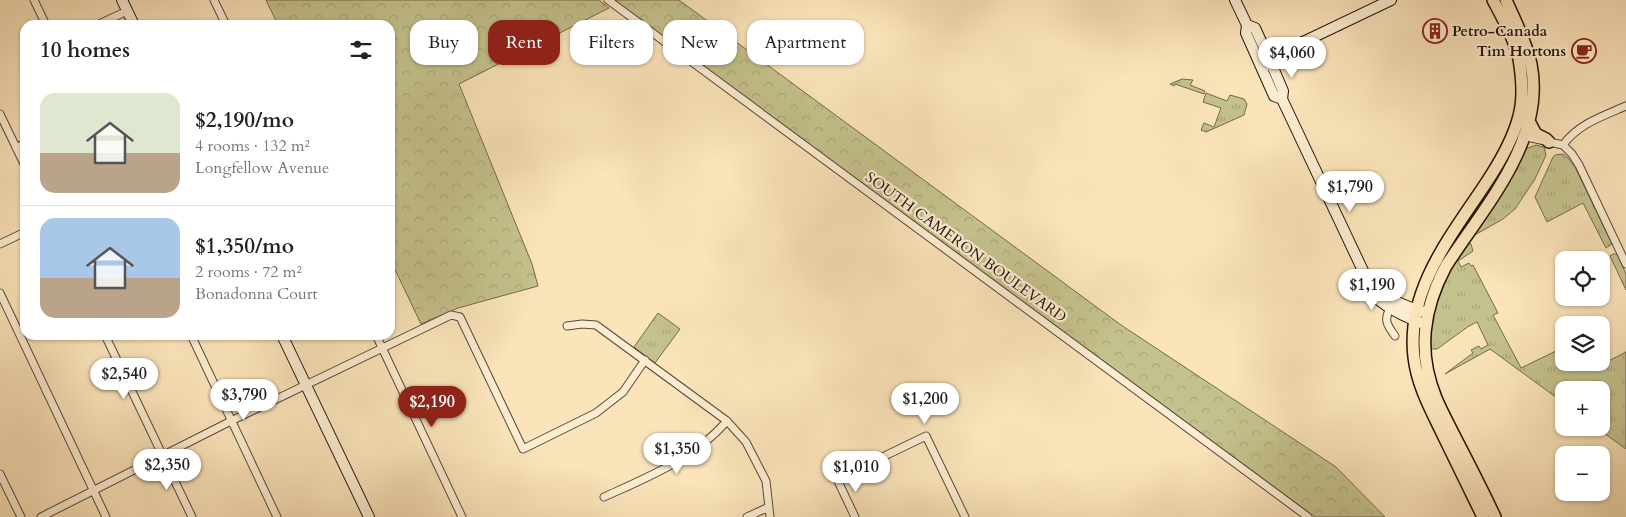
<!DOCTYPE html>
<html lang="en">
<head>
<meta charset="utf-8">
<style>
	body { margin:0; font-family:Cardo,serif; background:#f2f2f2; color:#222; height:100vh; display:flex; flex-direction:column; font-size:19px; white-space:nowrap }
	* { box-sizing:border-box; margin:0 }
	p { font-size:16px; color:#767676 }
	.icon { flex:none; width:28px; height:28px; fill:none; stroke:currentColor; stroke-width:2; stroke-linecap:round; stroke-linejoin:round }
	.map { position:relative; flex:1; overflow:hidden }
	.drawer { position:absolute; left:20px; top:20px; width:375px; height:320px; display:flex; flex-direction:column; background:#fff; border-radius:15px; box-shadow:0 1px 4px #0004 }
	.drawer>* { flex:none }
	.top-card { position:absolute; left:410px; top:20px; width:475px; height:45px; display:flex; gap:10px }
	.fabs { position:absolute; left:1555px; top:251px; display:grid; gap:10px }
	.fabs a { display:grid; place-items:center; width:55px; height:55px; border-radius:10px; background:#fff; box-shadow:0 1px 4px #0004; font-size:25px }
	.price { position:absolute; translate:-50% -42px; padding:0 11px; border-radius:18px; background:#fff; color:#222; font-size:16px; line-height:32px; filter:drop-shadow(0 1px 2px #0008) }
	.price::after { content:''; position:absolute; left:50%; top:30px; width:15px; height:11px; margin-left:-8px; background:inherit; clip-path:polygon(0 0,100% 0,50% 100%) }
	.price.active { background:#8f2418; color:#fff }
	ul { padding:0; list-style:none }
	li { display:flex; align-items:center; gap:15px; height:125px; padding:0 20px }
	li+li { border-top:1px solid #e0e0e0 }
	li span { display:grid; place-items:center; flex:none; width:140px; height:100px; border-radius:15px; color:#555 }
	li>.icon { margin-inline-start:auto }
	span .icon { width:60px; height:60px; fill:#fffc; stroke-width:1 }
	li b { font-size:21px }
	h2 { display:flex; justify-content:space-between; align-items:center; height:60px; padding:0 20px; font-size:21px }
	.pill { padding:0 18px; border-radius:15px; background:#fff; box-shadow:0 1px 4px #0004; font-size:18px; line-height:45px }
	.pill.active { background:#8f2418; color:#fff }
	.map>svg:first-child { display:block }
	.grass { fill:url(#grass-tufts); stroke:#746a4a }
	.forest { fill:url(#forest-crowns); stroke:#746a4a }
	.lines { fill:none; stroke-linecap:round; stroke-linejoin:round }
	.street-casing { stroke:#5a4735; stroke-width:9 }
	.secondary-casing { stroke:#241309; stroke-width:12 }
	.primary-casing { stroke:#241309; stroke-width:14 }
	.street { stroke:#fcedd2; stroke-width:7 }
	.secondary { stroke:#fcedd2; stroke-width:10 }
	.primary { stroke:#fbe4ba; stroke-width:11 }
	.labels { text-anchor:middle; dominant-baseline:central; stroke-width:4.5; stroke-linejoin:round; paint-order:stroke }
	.poi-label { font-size:15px; font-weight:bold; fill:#241309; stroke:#fcedd2; text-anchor:start }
	.street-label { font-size:15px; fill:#241309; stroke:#fcedd2 }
</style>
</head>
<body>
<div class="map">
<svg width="1626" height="517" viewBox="0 0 1626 517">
	<defs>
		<pattern id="grass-tufts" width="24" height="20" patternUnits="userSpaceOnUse" patternTransform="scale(1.25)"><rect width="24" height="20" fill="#c4c28c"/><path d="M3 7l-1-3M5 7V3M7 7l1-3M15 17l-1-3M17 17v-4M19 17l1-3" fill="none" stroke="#a8a677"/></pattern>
		<pattern id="forest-crowns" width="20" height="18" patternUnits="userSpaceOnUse" patternTransform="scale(1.25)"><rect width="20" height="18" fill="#c4c28c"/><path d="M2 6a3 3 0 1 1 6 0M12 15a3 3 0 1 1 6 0" fill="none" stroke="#a8a677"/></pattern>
	</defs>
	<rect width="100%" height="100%" fill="#fbe4ba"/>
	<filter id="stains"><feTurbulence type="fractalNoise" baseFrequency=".004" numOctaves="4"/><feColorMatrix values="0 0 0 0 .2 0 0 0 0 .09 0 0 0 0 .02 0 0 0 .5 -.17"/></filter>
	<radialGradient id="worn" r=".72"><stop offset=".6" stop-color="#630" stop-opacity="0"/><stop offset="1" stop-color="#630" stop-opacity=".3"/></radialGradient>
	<!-- grass -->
	<path class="grass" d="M1182 79 1193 80 1190 85 1205 91 1204 94 1175 84 1174 86 1170 84Z
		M1206 93 1227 101 1230 95 1244 99 1247 104 1244 115 1206 132 1201 130 1204 123 1214 127 1221 108 1203 102Z
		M1536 145 1544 147 1546 155 1535 179 1515 209 1503 219 1473 236 1523 150Z
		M1563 154 1568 158 1575 167 1612 244 1606 248 1583 203 1547 222 1535 197 1553 157 1555 155Z
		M1468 242 1471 244 1473 251 1458 261 1461 267 1469 263 1471 266 1473 265 1498 313 1493 315 1521 368 1558 350 1564 354V362L1585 364 1588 365 1591 370 1626 352V449L1597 428H1601V390H1564V403L1490 349 1445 374 1473 353 1471 350 1479 346 1481 349 1488 345 1477 322 1469 326 1437 349H1430L1429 328 1442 281Z
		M1613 254H1617L1626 274V290L1610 256Z
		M658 313 680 329 655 363 634 347Z"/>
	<!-- forest -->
	<path class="forest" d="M266 0H599L609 8 459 84 532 264 538 286 458 308 421 324 390 259V25H278Z
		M614 0H679L1121 325 1336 467 1385 517H1315Z"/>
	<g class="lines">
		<defs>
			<path id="street" d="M34 0 46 25
				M214 0 226 25
				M608 0 1308 517
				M97 25 127 11
				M0 114 25 166
				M1522 136 1563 145
				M1563 145 1572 154 1579 165 1626 264
				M1563 145C1578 124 1603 116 1626 106
				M16 148 25 143
				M0 244 25 232
				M0 293 106 517
				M1390 309C1383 320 1388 326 1395 336
				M567 326 582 324 596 325 727 421 746 442 766 481 770 517
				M105 335 192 517
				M191 335 277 517
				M376 335 462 517
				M0 474 21 517
				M604 497C648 477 694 459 727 421
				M41 517 231 421 451 315 460 317 523 449 596 413 623 392 645 360
				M747 517 769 507
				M855 517 837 479 926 436 965 517"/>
			<path id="secondary" d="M122 0 134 25
				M1235 0 1247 25 1246 33 1274 96 1282 99
				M1247 25 1255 28 1271 63 1283 91 1282 99 1365 275C1361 297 1405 317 1422 323
				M1258 59 1291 45 1301 43 1391 0
				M1267 65 1294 51 1301 43
				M1370 278C1386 300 1402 305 1427 313
				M282 335 369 517"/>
			<path id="primary" d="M1529 121 1536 134 1546 139 1549 142
				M1483 517C1470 490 1456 462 1443 435 1431 410 1417 385 1414 357 1406 290 1451 236 1486 183 1500 162 1513 140 1519 116 1524 98 1522 77 1519 59 1514 38 1503 19 1493 0
				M1495 517C1482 489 1468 462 1454 435 1448 423 1441 410 1436 398 1417 352 1423 309 1446 266 1484 207 1546 140 1531 64 1526 41 1515 21 1506 0"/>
		</defs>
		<!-- street casing -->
		<use href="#street" class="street-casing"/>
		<!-- secondary casing -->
		<use href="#secondary" class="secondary-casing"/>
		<!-- primary casing -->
		<use href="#primary" class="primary-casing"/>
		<!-- street -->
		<use href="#street" class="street"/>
		<!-- secondary -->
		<use href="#secondary" class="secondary"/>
		<!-- primary -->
		<use href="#primary" class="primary"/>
	</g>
	<!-- icons -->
	<defs>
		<symbol id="building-ring" viewBox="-11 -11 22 22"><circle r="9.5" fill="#fcedd2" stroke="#8f2418" stroke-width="1.5"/><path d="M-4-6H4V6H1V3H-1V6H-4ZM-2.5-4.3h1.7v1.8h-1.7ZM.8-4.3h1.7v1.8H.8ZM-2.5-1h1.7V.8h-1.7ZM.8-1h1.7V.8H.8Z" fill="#8f2418"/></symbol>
		<symbol id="cafe-ring" viewBox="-11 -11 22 22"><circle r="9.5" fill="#fcedd2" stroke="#8f2418" stroke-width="1.5"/><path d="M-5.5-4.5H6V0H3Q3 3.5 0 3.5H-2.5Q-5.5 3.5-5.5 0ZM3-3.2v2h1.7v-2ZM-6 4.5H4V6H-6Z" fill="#8f2418"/></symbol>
	</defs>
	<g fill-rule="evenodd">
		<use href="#building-ring" x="1421" y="17" width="28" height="28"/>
		<use href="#cafe-ring" x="1570" y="37" width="28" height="28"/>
	</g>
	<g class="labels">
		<!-- poi labels -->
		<g class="poi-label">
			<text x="1452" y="31">Petro-Canada</text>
			<text x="1566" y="51" text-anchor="end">Tim Hortons</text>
		</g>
		<!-- street labels -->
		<g class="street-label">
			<text transform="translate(966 247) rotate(36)">SOUTH CAMERON BOULEVARD</text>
		</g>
	</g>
	<rect width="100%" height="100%" filter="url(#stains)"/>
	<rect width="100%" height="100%" fill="url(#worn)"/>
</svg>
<div class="fabs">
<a><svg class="icon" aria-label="locate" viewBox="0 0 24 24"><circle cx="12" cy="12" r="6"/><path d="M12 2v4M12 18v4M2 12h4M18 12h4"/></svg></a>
<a><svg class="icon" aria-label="layers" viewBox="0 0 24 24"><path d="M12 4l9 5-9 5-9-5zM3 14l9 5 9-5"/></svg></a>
<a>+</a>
<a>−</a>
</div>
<b class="price" style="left:1292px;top:79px">$4,060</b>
<b class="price" style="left:1350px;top:213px">$1,790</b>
<b class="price" style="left:1372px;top:311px">$1,190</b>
<b class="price" style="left:124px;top:400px">$2,540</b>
<b class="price" style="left:244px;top:421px">$3,790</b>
<b class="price" style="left:925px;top:425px">$1,200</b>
<b class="price active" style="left:432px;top:428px">$2,190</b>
<b class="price" style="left:677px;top:475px">$1,350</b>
<b class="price" style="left:167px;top:491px">$2,350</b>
<b class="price" style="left:856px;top:493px">$1,010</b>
<div class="top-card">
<a class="pill">Buy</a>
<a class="pill active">Rent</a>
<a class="pill">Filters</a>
<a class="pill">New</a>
<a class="pill">Apartment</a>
</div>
<section class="drawer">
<h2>10 homes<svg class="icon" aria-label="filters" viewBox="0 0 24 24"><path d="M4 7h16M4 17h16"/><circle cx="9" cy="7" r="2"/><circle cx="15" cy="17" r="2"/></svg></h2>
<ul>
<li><span style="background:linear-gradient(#dfe7d0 60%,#b9a48a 0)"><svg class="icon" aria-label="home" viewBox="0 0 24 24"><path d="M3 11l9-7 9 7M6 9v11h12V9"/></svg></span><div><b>$2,190/mo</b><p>4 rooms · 132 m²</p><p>Longfellow Avenue</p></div></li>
<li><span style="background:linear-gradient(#a9c7e8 60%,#b9a48a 0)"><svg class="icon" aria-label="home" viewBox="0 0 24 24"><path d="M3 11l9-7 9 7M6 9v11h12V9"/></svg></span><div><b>$1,350/mo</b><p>2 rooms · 72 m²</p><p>Bonadonna Court</p></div></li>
</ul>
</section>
</div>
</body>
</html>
